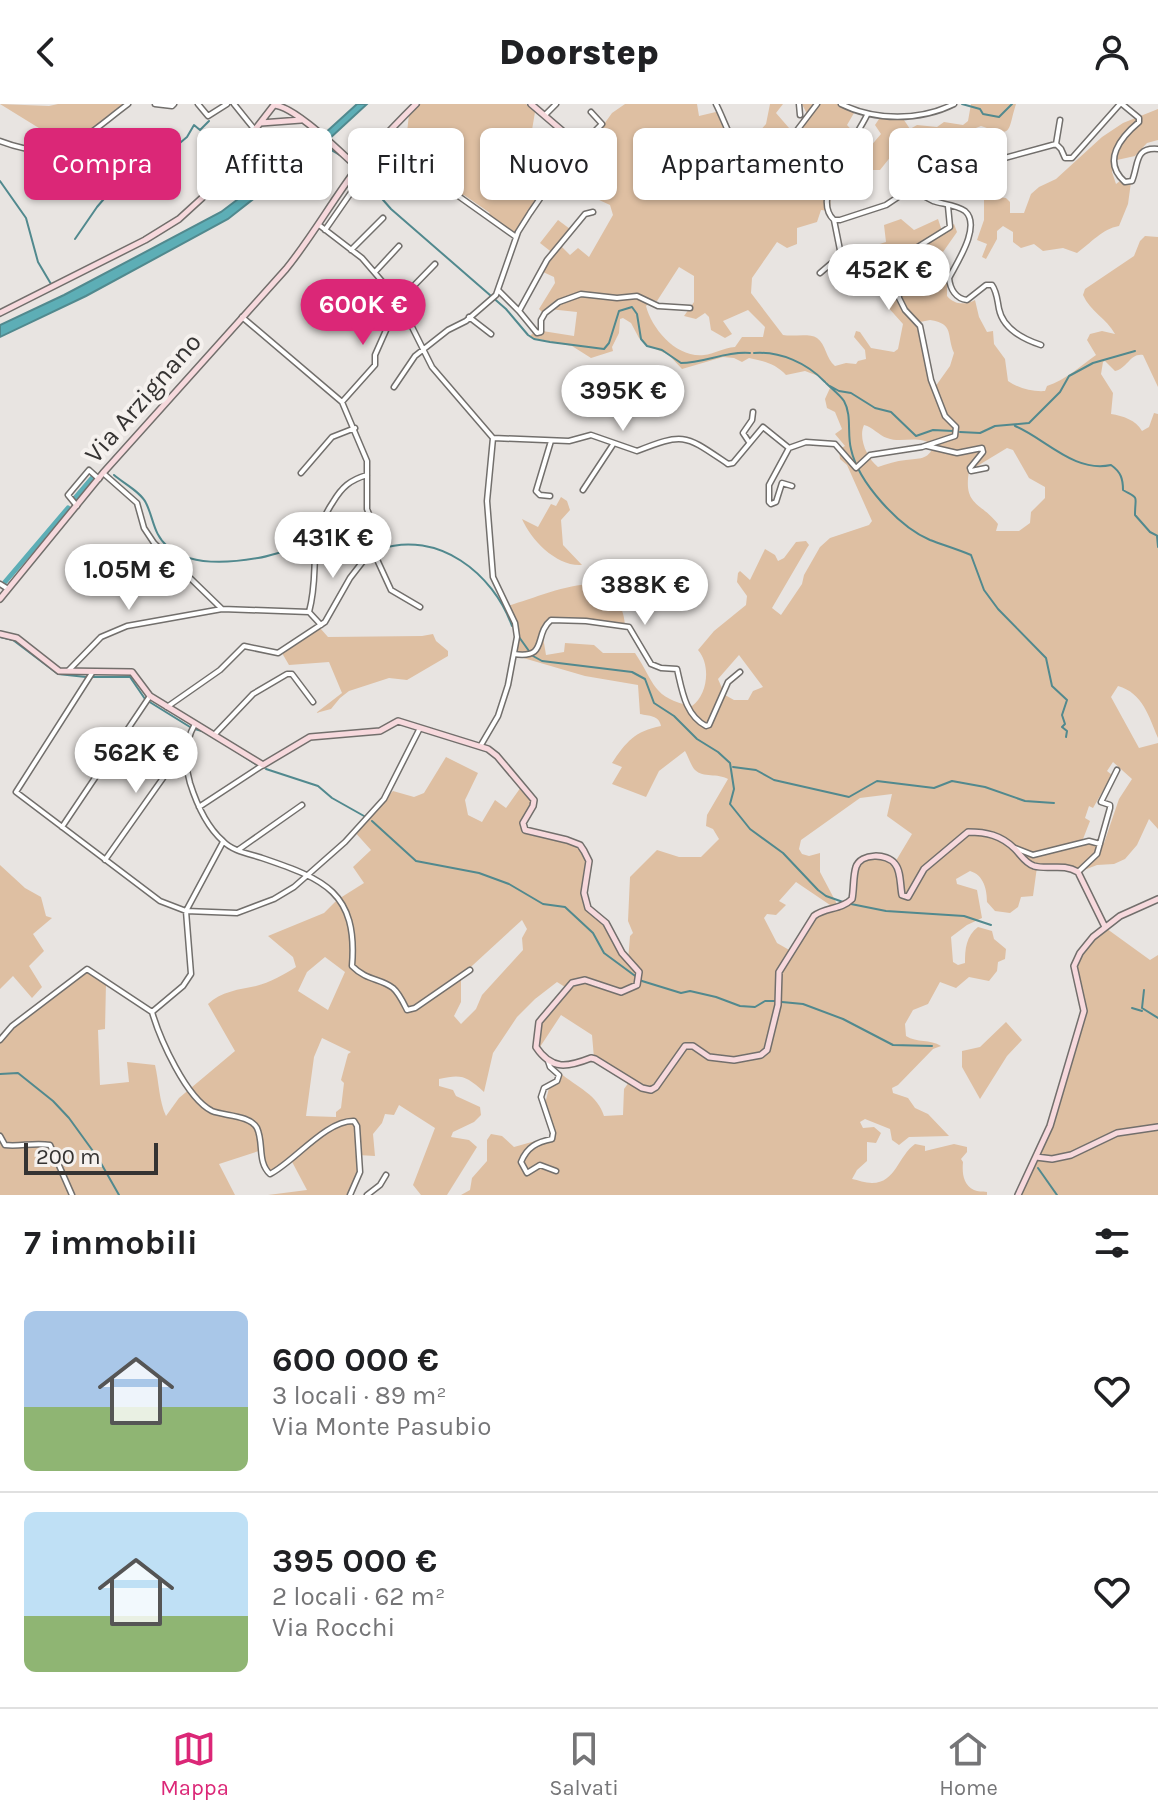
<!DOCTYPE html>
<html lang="it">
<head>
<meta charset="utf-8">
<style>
	body { margin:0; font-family:Karla,sans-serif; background:#f6f6f6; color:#202124; height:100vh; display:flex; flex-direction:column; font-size:30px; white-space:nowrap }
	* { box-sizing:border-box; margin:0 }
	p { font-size:26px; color:#757577 }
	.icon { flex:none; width:44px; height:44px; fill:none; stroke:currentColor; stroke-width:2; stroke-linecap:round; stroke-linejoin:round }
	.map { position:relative; height:1091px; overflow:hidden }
	.sheet { display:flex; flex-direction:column; background:#fff; flex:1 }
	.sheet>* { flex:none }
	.guide { position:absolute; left:24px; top:24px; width:1110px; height:72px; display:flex; gap:16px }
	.scale { position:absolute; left:24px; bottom:20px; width:134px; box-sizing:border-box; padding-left:8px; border:4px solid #353332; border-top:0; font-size:22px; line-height:28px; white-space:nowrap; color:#353332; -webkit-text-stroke:6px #f5f1ee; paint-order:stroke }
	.price { position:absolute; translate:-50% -68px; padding:0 18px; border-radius:28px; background:#fff; color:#222; font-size:26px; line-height:52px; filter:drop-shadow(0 2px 4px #0008) }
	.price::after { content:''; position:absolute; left:50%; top:48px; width:24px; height:18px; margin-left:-12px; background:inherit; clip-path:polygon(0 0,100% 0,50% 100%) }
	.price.selected { background:#db2777; color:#fff }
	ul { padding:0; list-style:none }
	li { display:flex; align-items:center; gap:24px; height:200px; padding:0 24px }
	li+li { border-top:2px solid #e0e0e0 }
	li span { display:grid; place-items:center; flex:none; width:224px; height:160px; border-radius:12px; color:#555 }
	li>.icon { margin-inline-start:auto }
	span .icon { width:96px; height:96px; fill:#fffc; stroke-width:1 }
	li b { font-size:34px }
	h2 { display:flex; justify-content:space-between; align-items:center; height:96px; padding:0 24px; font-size:34px }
	.pill { padding:0 28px; border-radius:12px; background:#fff; box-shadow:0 2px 6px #0004; font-size:28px; line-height:72px }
	.pill.selected { background:#db2777; color:#fff }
	header { display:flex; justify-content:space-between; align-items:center; height:104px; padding:0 24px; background:#fff; font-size:36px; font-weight:800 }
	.dock { display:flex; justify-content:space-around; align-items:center; height:112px; border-top:2px solid #e0e0e0; background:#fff; font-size:22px; color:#757577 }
	.dock a { display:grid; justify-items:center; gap:4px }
	.dock .selected { color:#db2777 }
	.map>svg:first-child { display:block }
	.green { fill:#debfa2; fill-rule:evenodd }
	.water { fill:#5daeb6; stroke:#51898e; stroke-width:2 }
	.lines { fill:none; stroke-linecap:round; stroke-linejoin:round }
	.stream { stroke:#51898e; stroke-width:2 }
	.canal { stroke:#5daeb6; stroke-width:5 }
	.street-casing { stroke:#726f6c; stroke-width:7 }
	.secondary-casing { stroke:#726f6c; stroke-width:8 }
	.street { stroke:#fff; stroke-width:4 }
	.secondary { stroke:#f7d9dd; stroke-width:5 }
	.labels { text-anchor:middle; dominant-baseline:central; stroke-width:8; stroke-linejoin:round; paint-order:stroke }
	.street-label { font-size:26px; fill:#353332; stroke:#f5f1ee }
</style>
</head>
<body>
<header><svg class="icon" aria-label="back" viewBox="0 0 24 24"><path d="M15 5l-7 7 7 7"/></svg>Doorstep<svg class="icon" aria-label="person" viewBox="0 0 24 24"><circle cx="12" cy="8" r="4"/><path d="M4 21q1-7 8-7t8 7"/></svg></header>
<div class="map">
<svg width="1158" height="1091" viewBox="0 0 1158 1091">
	<rect width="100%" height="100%" fill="#e8e4e1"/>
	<!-- green -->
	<path class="green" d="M0 0 49 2 58 0H125C95 24 72 47 31 48L33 40 43 37 47 29Z
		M419 0H526L535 8 532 26 536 36 545 37 552 28 573 41 575 39 584 48 612 9 625 0H697L699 12 720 7 743 46 766 20 770 0H783L776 9 796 32 809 14 802 0H839L854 9 847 21 857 32 845 58 852 64 881 30 875 21 879 15 900 10 910 25 917 21 937 23 944 18 963 21 968 17 971 0H1016C1007 28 1014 34 981 22L958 31 952 59 940 73C924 72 908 70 906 53L892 51 880 66H873L868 78H861L831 87 830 107 821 106 817 118 797 124V140L787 144 777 138 752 174 751 189 783 231C793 233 809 229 817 234 826 240 826 255 835 262L846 259 856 260 858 257 866 255 865 246 854 233 856 227 860 228 871 244 894 248 898 245 903 220 886 201 891 193 889 182 876 171 867 149 870 143 886 138 884 121 901 115 914 126 938 115 942 127 954 120 957 128 929 168 947 179V192C954 201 966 201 975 196L979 213 987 228 993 227 994 240 1005 255 1008 277C1018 284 1033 288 1045 287L1047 282C1067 275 1079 263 1096 251L1087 236 1090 230 1102 227 1115 230C1107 215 1090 207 1083 191L1085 185 1134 152 1140 137 1145 132 1158 133V283L1143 251C1130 249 1127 265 1115 267L1105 257 1103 258 1101 270 1113 289 1111 310C1123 312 1136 316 1142 327L1149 323 1154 309 1158 310V634C1149 613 1143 589 1118 582L1111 593 1139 644 1158 639V725L1149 715 1137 741 1125 755 1114 760 1097 761 1079 768 1059 762 1037 763 1033 792 1021 793 1018 803 1010 809 995 807 987 798C987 786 984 771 970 767L956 775 957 780 977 786 982 814 967 821 951 833 953 858 958 861 965 859C965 845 966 832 978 823L992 827 994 835 1006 845 1005 855 998 858 997 867 989 877 969 873 956 884 940 878 928 900 913 906 905 920 906 932C917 939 930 935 941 942L933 945 898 981 892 984 893 989 908 994 915 1004 928 1010 949 1032 909 1033 899 1041 892 1036 890 1025 865 1015 860 1018 863 1024 874 1023 881 1029 876 1039 867 1038V1057L857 1066 852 1075C858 1076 865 1079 872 1079 896 1079 898 1052 915 1040L925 1042V1047L954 1040 967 1043V1048L961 1055 963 1058C962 1069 963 1081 974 1086 978 1088 982 1087 987 1088V1091H461L470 1086 472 1074 487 1057V1036L491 1030 502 1032 514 1043 553 1032 554 1025 544 1004 550 980 560 975V969C577 983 598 991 604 1012L623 1011 624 985 629 978 594 954 592 931 561 911 538 946C531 922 551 902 565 883L557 878 535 895 517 913 493 949 484 988C466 972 462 970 439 975V982L453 986 456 992 480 1003 481 1011 474 1018 453 1028 451 1033 469 1036 477 1043 447 1091H421L413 1081 435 1024 399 1001 394 1011 385 1010 382 1019 373 1030 375 1052 358 1051V1067L348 1091H268L307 1086 290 1054 270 1068 265 1060 262 1046 219 1060 235 1091H0V931L86 868 106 879 105 925 98 926 100 981 129 978 127 958 155 961C159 978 159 997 166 1012L179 994 235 947 208 900C220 888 240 885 256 882 269 879 285 870 296 863L293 853 268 832 324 809 337 796 364 779 353 763 371 746 353 726 393 687 414 693 424 689 446 653 478 669 465 696 468 711 482 718 495 696 506 704 521 683 532 696 522 716V728C539 736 561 732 577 743 594 756 580 775 582 791 584 807 599 814 607 826 614 838 618 848 628 857L630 832 633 829 628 817 630 773 657 746 679 753H701L719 735 713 725 706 722 707 711 728 675C718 669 703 674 695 666 691 662 688 652 685 647L659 667 646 693 612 680 622 663 612 659C626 638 635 627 661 622 659 611 649 612 640 610L638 581 585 572 513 551 516 533 507 502C532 495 569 479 594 480 614 481 625 506 625 523L560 517 549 520 543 533 546 551 564 548 565 539 594 541 603 549H635C655 579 652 594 692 602 708 590 711 561 698 546L714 527 746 501 747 492 737 478 738 469 740 467 750 476 765 445 775 451 778 457 784 454 796 438 806 437 809 441 807 444 772 504 781 511 802 480 804 471 820 443 830 434 869 421 872 417 847 361 840 355 839 345 845 342 835 330 842 325 835 308 827 304 825 295 830 284 821 273 805 267 786 271C776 260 764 257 749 254L742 258 734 254 723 253 682 265 669 251 647 241 639 234 631 219 623 214 620 215 619 229 612 243 613 247 591 254 572 242 529 233 536 226 574 232 577 208 549 205 543 209 539 205 555 179 554 173 543 168 554 150 540 139 558 116 570 125 559 140 570 151 578 144 589 153 613 111 610 101 597 95 594 88C608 68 599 68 587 54L573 78 539 97 515 132 485 112 490 109 464 91 460 92 408 60 406 38 409 10ZM780 53 800 66 789 76 780 94C772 92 767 87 760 85 745 82 739 80 730 67L740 55 751 62 765 64ZM679 163 694 172V198L684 212 696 215 705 209 709 213 711 226 725 234 732 230 723 217 748 206 765 223 763 233H742L735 243C723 244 714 250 704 251 676 254 652 225 646 202L651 196 657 197ZM930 216C955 220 946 231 954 249L950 262 935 283 922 244 923 225 920 218ZM864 321C873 323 878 331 887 334 903 340 915 330 934 341 928 357 919 354 906 356 896 357 887 360 878 363 867 354 858 334 864 321ZM1007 344 1013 346 1029 374 1045 383V394L1031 408 1030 419 1019 427H996L998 420C981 398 963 402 969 367ZM739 551 763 583 753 587 748 596H734L725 591 718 575ZM1113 658 1132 675 1119 695 1104 739 1083 735 1090 717 1085 714 1089 702 1093 704 1112 671 1107 667ZM892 690 887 712 912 730 894 760 882 753 862 757 856 765 852 794 838 802 820 768V749L809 752 802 750 799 745 801 736 860 694ZM796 778 833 803 818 808 791 847 777 839 764 814 767 810 776 811 786 801 779 797ZM522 816 527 825 522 834 523 846 482 891 476 905 461 920 454 912 461 898V872ZM325 853 345 868 328 906 298 887 307 868ZM322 934 351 948 348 950 341 976 344 979 341 1004 336 1008V1013L306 1012 314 953Z
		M1158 5V36L1147 39 1135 52 1117 56 1112 68 1116 80 1124 74 1131 78 1128 100 1119 122C1102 125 1091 139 1077 149L1063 144 1043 147 1034 140 1021 144 1013 138V128L1003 122 997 127V135L986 155 982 153 987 140 977 136 984 116V96L989 92 1006 94 1010 98V109H1024L1031 90 1039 83 1056 75 1102 33 1123 19Z
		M561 393 567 397 570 406 561 416 563 441 582 461C557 463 531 436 522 415L538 423 551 400 556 402Z
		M320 524 328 533 422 532 433 530 436 537 448 547V552L407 576 389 574 349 587 340 594 331 605 316 609 342 589 329 558 289 561 282 549Z
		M0 761 25 784 41 793 46 812 52 814 33 830 44 847 29 862 42 883 32 894 13 872 0 885Z
		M1103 822 1150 856 1158 851V1091H1020L1042 1039 1083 912 1074 863 1077 853Z
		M1006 918 1022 936 1007 952 980 995 962 963V947L980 943Z"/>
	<!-- water -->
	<path class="water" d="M357 0H367L328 36 228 115 86 192 0 233V221L64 191 221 108 323 31Z"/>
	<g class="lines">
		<!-- stream -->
		<path class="stream" d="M962 0 980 5 983 10 999 13 1012 0
			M321 40 343 53
			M162 54 187 33 194 21 200 26 209 17
			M356 65 391 105 506 205 528 231 534 235 550 238 604 245 609 239 619 207 632 203 637 210 641 235 647 242 662 246 681 259C704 259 726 247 750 249
			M0 77 26 114 38 158 51 180
			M75 135 97 103 127 68
			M754 249C780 247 807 259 825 278
			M826 279C832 285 840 291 844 297 852 311 847 330 851 345 858 378 899 423 930 436 943 441 957 445 971 451L984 486 998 505 1046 554 1052 582 1067 596 1062 611 1065 620 1062 623 1067 627 1066 633
			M830 282 839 287 851 289 875 304 891 308 916 332 933 326 953 327
			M1015 322C1046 335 1074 369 1111 361 1121 368 1123 375 1123 386 1140 396 1135 390 1135 411L1150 428 1158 432
			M960 328 980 329 995 322 1029 319 1060 288 1069 272 1093 259 1135 247
			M114 371C123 379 141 388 146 399 154 415 153 430 168 443 190 462 230 459 258 454 277 451 291 442 312 445
			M1157 432 1158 443
			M380 445C438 426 493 469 512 522
			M319 446 346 454 363 446 373 447
			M0 533 13 536 58 570 86 573
			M519 533 529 547
			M533 552 542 557 632 568 645 575 654 599 674 612 697 635 718 648 730 659 734 685 730 700 750 725 783 749 818 786 826 792 843 798
			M93 573H130L145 595
			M148 597 190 623
			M195 625 205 628
			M234 646 257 661
			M733 663 756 666 774 676 849 693 877 677 934 684 952 677 985 683 1025 697 1054 699
			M266 665 318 682 332 694 364 712
			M372 717 416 757 479 769 509 780 543 800 565 803 593 829 604 849 642 877 681 889 690 887 716 893 740 902 755 903 765 897H775
			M851 800 886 807 964 812 991 821
			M1144 886 1142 904 1158 914
			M782 898 803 900 843 915 893 941 932 942
			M1132 904 1142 907
			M0 970 18 969 53 997 69 1014 98 1054 119 1091
			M1038 1064 1057 1091"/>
		<!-- canal -->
		<path class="canal" d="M75 394 92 374
			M5 478 68 404"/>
		<defs>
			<path id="street" d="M155 0 172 2 174 0
				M198 0 208 12 227 0
				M234 0 255 26
				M716 0C726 19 736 56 757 64L773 58 817 0
				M799 0 800 11
				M841 0C875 17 920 17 954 0
				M1122 0 1139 14V18C1121 33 1101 57 1125 78L1132 77C1139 60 1134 43 1158 45
				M545 11 556 0
				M867 11C856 35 809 93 834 116H840L886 101 910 85 933 97 952 72 964 65 1056 40 1060 16
				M0 37C63 61 80 36 128 0
				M381 37 516 133
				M1056 40 1061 45 1065 54H1072L1120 0
				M217 75 233 88 240 86 241 76 226 63
				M933 97C942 100 957 101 965 107 982 122 956 160 949 174 950 185 956 195 967 196L986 181H992C997 188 997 195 999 205 1003 225 1023 235 1041 241
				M834 116 841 151 846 159 838 168
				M319 121 362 154 399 197 432 263 493 334
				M325 126 359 77
				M351 146 383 114
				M375 168 399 142
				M820 169 841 151
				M498 186 519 207 537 229 541 228V216L545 209 559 198 581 190 617 194 637 192 658 202 690 204
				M519 207 547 156 585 110 593 108
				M469 213 491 230
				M394 283 415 252 448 226 466 217 496 191 518 128 530 109 541 93 573 78 585 58V52L580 42 602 20 591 8
				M342 298 375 261V251L399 197 435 160
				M493 334 569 337 591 331 614 339 583 386
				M749 338 743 329 752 316 753 308
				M614 339 637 347C685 328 685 331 728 360L733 359 763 323 789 344 806 338 835 340 856 364 870 351 922 343 955 332 956 323 945 312 931 276 920 222 905 206 899 194 897 162 900 154 950 123 948 102
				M927 342 957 349 982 344 983 348 970 364 971 367 986 364
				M789 344 769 381V398L771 400 776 398 782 379 792 382
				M103 369 137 399 144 424 154 439 222 505
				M301 369 332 333 355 324
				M550 392 540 391 536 387 551 337
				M77 402 68 391 89 366 99 375
				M374 449 391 486 420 503
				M0 480 8 485
				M309 508 321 521
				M514 550C549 555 533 531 551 516L586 517 629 523 651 560 661 564 677 565C682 586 685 611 706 622L709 621 728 578 740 568
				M68 567 101 533 127 522 222 505 309 508C321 463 305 440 333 398 342 383 350 376 367 371
				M92 569 16 688 160 797 186 807 237 809 274 795 294 783 345 738 384 695 420 624
				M167 603 220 566 244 542 278 549 325 518 350 474 364 456 374 449 380 438 367 405V357L342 298 242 213
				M195 620C184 639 184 658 190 679 196 698 207 723 223 737 232 747 250 750 262 754 324 775 358 788 352 862 367 877 380 874 393 884 399 889 403 898 407 906L415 904 470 866
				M215 630 253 590 287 570H292L313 598
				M481 641 498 612 508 581 517 533 515 519 493 473 487 397 493 334
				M199 703 263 661
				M62 723 150 592
				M1015 744 1033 751 1089 737 1100 740
				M238 746 302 701
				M105 756 180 650 185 647
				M1078 768 1097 750 1110 704V701L1101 698 1117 666
				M152 908 183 882 191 870 186 807 223 738
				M0 936 12 922 87 865 152 908C160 935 186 994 212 1007 224 1012 250 1011 257 1024 264 1039 257 1058 270 1070 294 1058 326 1016 354 1017L357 1022 360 1068 350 1091
				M548 957 550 963 559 971 557 977 544 984 541 993 553 1029 552 1035C537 1038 527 1043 521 1058L527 1069 540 1061 556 1067
				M0 1032 5 1041C20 1043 34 1038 50 1041L72 1091
				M367 1091 380 1081 386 1071"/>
			<path id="secondary" d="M531 0 580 42
				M261 19 301 16
				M0 209 145 136 179 115 202 94 274 1C296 3 340 48 357 63
				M0 495 103 369 286 165C312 133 332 97 357 64 375 41 396 20 416 0
				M0 530 17 534 59 567 132 568 150 592 263 661 310 633 380 627 398 617 488 645 497 652 534 696 533 702 523 719 525 726 567 736 580 741 584 747 589 757 584 789 588 804 606 819 622 849 639 868 637 881 621 888 585 876 572 879 539 918 536 943C552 967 568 963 591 954L595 955 642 984 651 986 656 983 685 942H693L709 953 734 956 761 951 767 946 778 901 779 868 814 812C826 803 841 806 852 795 854 785 853 772 856 763 861 749 887 749 895 760 901 767 900 781 902 791L908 793 924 765 968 728C986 728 1001 731 1015 745 1021 751 1025 759 1034 762 1049 766 1063 759 1078 768L1105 823
				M1036 1053 1052 1055 1071 1051 1117 1029 1158 1023
				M1018 1091 1050 1022 1084 907 1074 862 1080 849 1093 833 1120 812 1158 795"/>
		</defs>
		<!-- street casing -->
		<use href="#street" class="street-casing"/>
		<!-- secondary casing -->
		<use href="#secondary" class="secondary-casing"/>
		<!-- street -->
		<use href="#street" class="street"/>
		<!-- secondary -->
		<use href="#secondary" class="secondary"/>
	</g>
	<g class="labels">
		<!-- street labels -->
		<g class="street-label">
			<text transform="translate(143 294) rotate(-49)">Via Arzignano</text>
		</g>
	</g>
</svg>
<div class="scale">200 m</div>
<b class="price" style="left:889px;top:208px">452K €</b>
<b class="price selected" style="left:363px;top:243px">600K €</b>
<b class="price" style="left:623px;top:329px">395K €</b>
<b class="price" style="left:333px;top:476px">431K €</b>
<b class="price" style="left:129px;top:508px">1.05M €</b>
<b class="price" style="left:645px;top:523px">388K €</b>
<b class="price" style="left:136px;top:691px">562K €</b>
<div class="guide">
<a class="pill selected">Compra</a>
<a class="pill">Affitta</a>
<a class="pill">Filtri</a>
<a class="pill">Nuovo</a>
<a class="pill">Appartamento</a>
<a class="pill">Casa</a>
</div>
</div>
<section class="sheet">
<h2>7 immobili<svg class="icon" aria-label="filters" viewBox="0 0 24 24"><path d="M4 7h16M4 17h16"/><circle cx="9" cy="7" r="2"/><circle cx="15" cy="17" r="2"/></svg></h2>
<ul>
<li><span style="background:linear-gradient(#a9c7e8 60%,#8fb573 0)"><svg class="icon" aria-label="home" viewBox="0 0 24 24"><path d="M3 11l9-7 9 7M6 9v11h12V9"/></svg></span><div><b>600 000 €</b><p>3 locali · 89 m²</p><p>Via Monte Pasubio</p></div><svg class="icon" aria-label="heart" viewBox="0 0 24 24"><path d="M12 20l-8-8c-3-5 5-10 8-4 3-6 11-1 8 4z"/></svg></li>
<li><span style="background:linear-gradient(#bfe0f5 65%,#8fb573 0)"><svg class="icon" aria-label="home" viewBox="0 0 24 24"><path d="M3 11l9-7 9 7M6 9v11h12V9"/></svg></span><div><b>395 000 €</b><p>2 locali · 62 m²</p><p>Via Rocchi</p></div><svg class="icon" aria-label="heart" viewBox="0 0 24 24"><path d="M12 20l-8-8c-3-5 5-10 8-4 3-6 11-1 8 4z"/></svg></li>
</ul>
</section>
<nav class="dock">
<a class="selected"><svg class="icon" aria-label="map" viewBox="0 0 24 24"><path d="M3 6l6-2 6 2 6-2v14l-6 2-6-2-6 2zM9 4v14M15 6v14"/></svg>Mappa</a>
<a><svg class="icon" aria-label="saved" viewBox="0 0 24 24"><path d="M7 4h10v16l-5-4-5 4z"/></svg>Salvati</a>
<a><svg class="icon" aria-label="home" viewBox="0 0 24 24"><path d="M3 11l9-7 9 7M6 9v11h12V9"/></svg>Home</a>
</nav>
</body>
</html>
